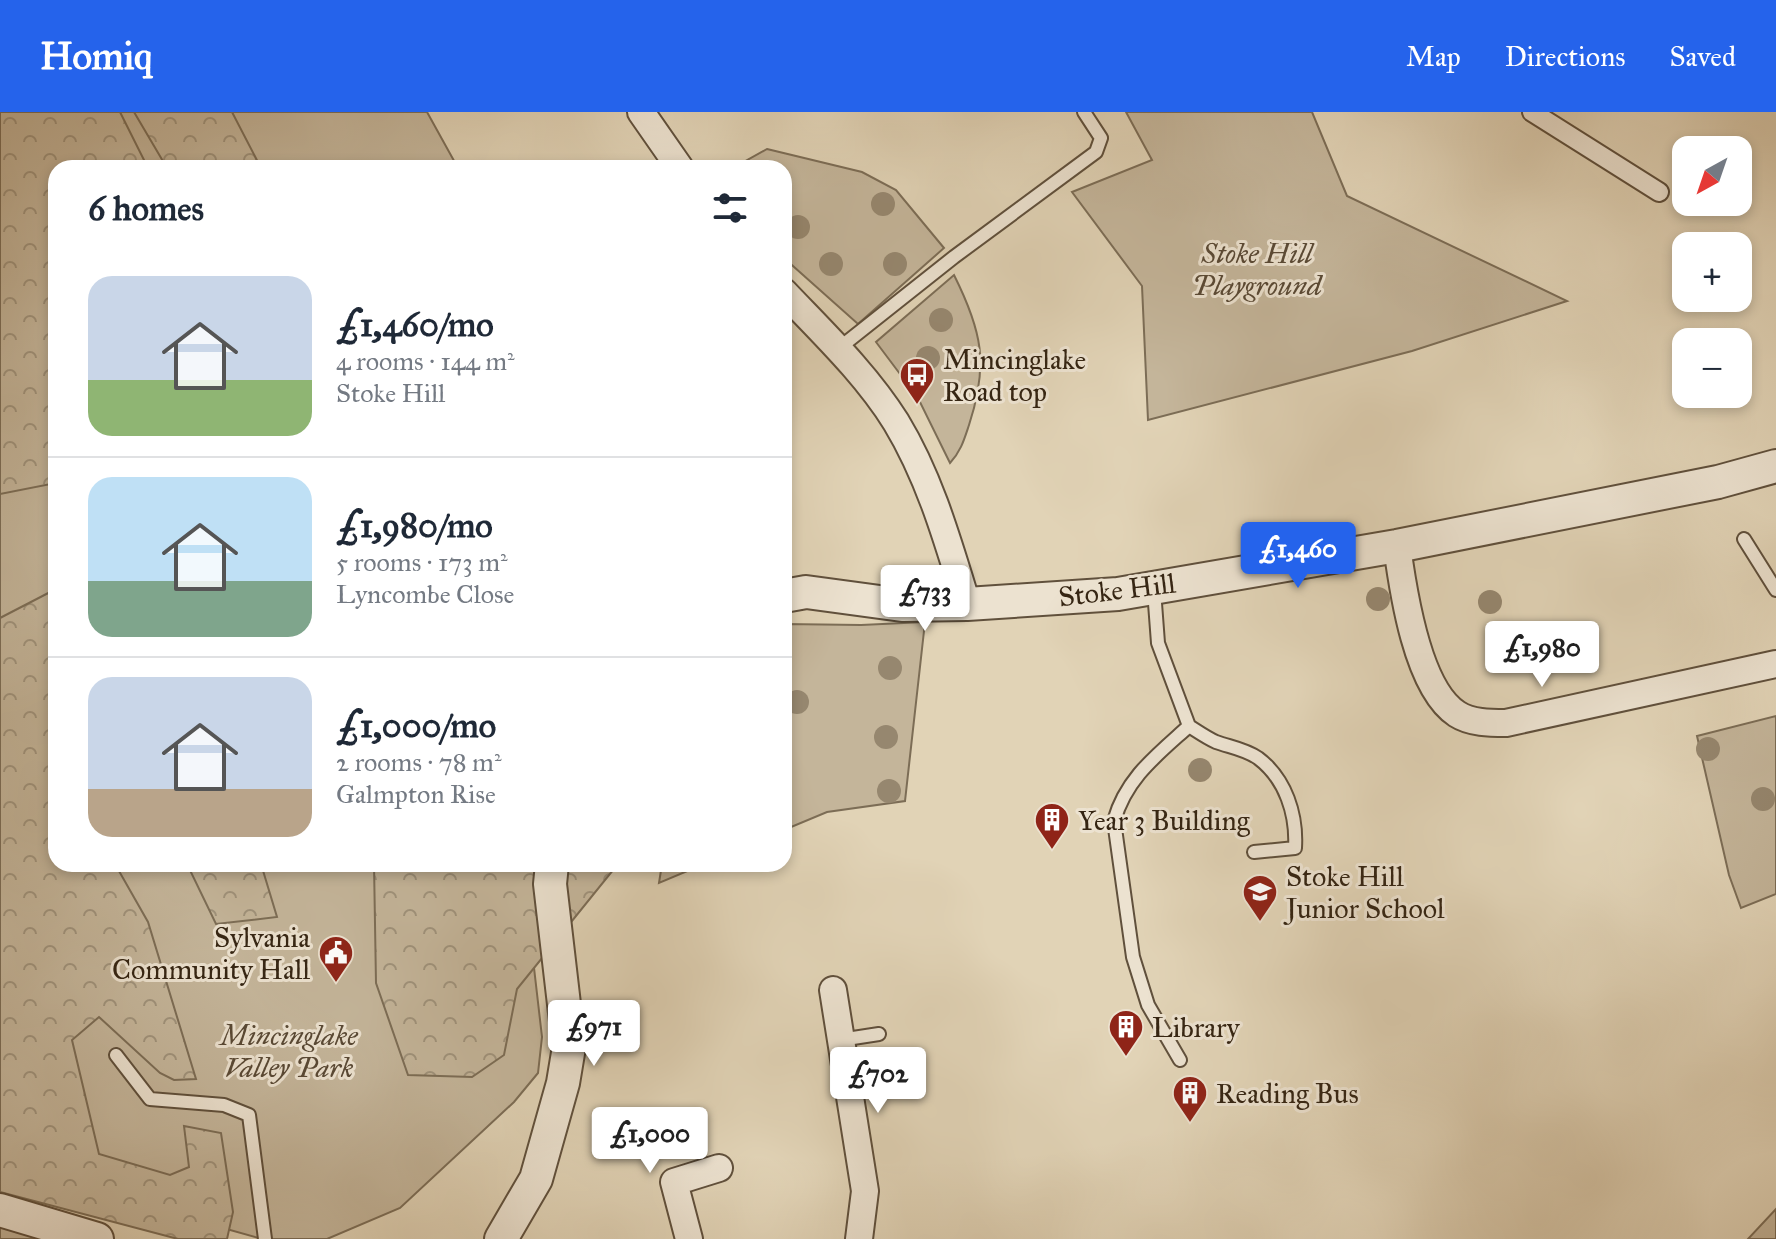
<!DOCTYPE html>
<html lang="en">
<head>
<meta charset="utf-8">
<style>
	body { margin:0; font-family:"IM FELL Great Primer",serif; background:#f6f6f7; color:#1f2937; height:100vh; display:flex; flex-direction:column; font-size:30px; white-space:nowrap }
	* { box-sizing:border-box; margin:0 }
	p { font-size:26px; color:#747a83 }
	.icon { flex:none; width:44px; height:44px; fill:none; stroke:currentColor; stroke-width:2; stroke-linecap:round; stroke-linejoin:round }
	.map { position:relative; flex:1; overflow:hidden }
	.sheet { position:absolute; left:48px; top:48px; width:744px; height:712px; display:flex; flex-direction:column; background:#fff; border-radius:24px; box-shadow:0 4px 12px #0003 }
	.sheet>* { flex:none }
	.needle { width:52px; rotate:220deg }
	.controls { position:absolute; left:1672px; top:24px; display:grid; gap:16px }
	.controls a { display:grid; place-items:center; width:80px; height:80px; border-radius:16px; background:#fff; box-shadow:0 4px 12px #0003; font-size:40px }
	.price { position:absolute; translate:-50% -68px; padding:0 18px; border-radius:8px; background:#fff; color:#222; font-size:26px; line-height:52px; filter:drop-shadow(0 2px 4px #0008) }
	.price::after { content:''; position:absolute; left:50%; top:48px; width:24px; height:18px; margin-left:-12px; background:inherit; clip-path:polygon(0 0,100% 0,50% 100%) }
	.price.selected { background:#2563eb; color:#fff }
	ul { padding:0; list-style:none }
	li { display:flex; align-items:center; gap:24px; height:200px; padding:0 40px }
	li+li { border-top:2px solid #e0e1e3 }
	li span { display:grid; place-items:center; flex:none; width:224px; height:160px; border-radius:24px; color:#555 }
	li>.icon { margin-inline-start:auto }
	span .icon { width:96px; height:96px; fill:#fffc; stroke-width:1 }
	li b { font-size:34px }
	h2 { display:flex; justify-content:space-between; align-items:center; height:96px; padding:0 40px; font-size:34px }
	header { display:flex; align-items:center; gap:48px; box-sizing:border-box; height:112px; padding:0 40px; background:#2563eb; color:#fff }
	header strong { font-size:38px }
	nav { display:flex; gap:44px; margin-inline-start:auto; font-size:28px }
	.map>svg:first-child { display:block }
	.green { fill:#c4b59a; stroke:#7c6d56; stroke-width:2 }
	.forest { fill:url(#forest-crowns); stroke:#7c6d56; stroke-width:2 }
	.lines { fill:none; stroke-linecap:round; stroke-linejoin:round }
	.service-casing { stroke:#60503c; stroke-width:16 }
	.pedestrian-casing { stroke:#60503c; stroke-width:22 }
	.minor-casing { stroke:#60503c; stroke-width:30 }
	.tertiary-casing { stroke:#60503c; stroke-width:36 }
	.service { stroke:#ece2d0; stroke-width:12 }
	.pedestrian { stroke:#ece2d0; stroke-width:18 }
	.minor { stroke:#ece2d0; stroke-width:26 }
	.tertiary { stroke:#ece2d0; stroke-width:32 }
	.tree { fill:#96876f }
	.labels { text-anchor:middle; dominant-baseline:central; stroke-width:6; stroke-linejoin:round; paint-order:stroke }
	.park-label { font-size:28px; font-style:italic; fill:#594935; stroke:#ece2d0 }
	.poi-label { font-size:28px; fill:#352513; stroke:#ece2d0; text-anchor:start }
	.street-label { font-size:28px; fill:#352513; stroke:#ece2d0 }
</style>
</head>
<body>
<header>
<strong>Homiq</strong>
<nav><a>Map</a><a>Directions</a><a>Saved</a></nav>
</header>
<div class="map">
<svg width="1776" height="1127" viewBox="0 0 1776 1127">
	<defs>
		<pattern id="forest-crowns" width="20" height="18" patternUnits="userSpaceOnUse" patternTransform="scale(2)"><rect width="20" height="18" fill="#c4b59a"/><path d="M2 6a3 3 0 1 1 6 0M12 15a3 3 0 1 1 6 0" fill="none" stroke="#a0937c"/></pattern>
	</defs>
	<rect width="100%" height="100%" fill="#e1d3b6"/>
	<filter id="stains"><feTurbulence type="fractalNoise" baseFrequency=".0025" numOctaves="4"/><feColorMatrix values="0 0 0 0 .2 0 0 0 0 .09 0 0 0 0 .02 0 0 0 .5 -.17"/></filter>
	<radialGradient id="worn" r=".72"><stop offset=".6" stop-color="#630" stop-opacity="0"/><stop offset="1" stop-color="#630" stop-opacity=".3"/></radialGradient>
	<!-- green -->
	<path class="green" d="M0 0H427L458 56H56V752H525L524 769 542 925 538 961 514 990 400 1096 327 1127H262L198 1109 0 1061Z
		M1126 0H1312L1347 84 1567 189 1412 239 1148 308 1142 174 1072 80 1152 48Z
		M767 37 862 60 896 78 944 136 858 212 784 146V56H733Z
		M954 163C982 219 989 252 969 313 964 328 961 339 950 351L918 286 876 230Z
		M925 510 905 689 827 700 784 718V512L861 513Z
		M1776 604V782L1741 796 1729 763 1697 624Z
		M662 752H704L659 771Z
		M0 1089 76 1127H0Z
		M1776 1097V1127H1748Z"/>
	<!-- forest -->
	<path class="forest" d="M0 0H120L148 56H56V371L0 382Z
		M134 0H232L261 56H167Z
		M56 477V752H115L148 810 196 967 174 968 160 961 99 905 72 928 99 1042 170 1063 189 1055 184 1014 221 1021 233 1100 227 1127H178L0 1080V506Z
		M187 752H261L277 805 216 812Z
		M374 752H618L517 877 504 943 472 965 408 963 376 871Z"/>
	<g class="lines">
		<defs>
			<path id="service" d="M838 237 954 145 1096 40 1101 26 1084 0
				M1744 427 1776 478
				M1154 478 1158 531 1189 614C1157 643 1126 666 1114 709L1133 845 1148 893 1180 948
				M1189 614C1197 619 1207 626 1216 630 1230 635 1245 637 1258 646 1286 667 1297 703 1295 736L1254 740
				M840 928 879 922
				M116 943 150 987 224 993 249 1003 265 1127"/>
			<path id="pedestrian" d="M1532 0 1659 80"/>
			<path id="minor" d="M641 0 680 56
				M784 180C823 221 866 262 896 310 930 366 948 430 967 492
				M1397 434C1403 479 1417 576 1457 602 1471 611 1490 611 1506 611L1776 552
				M833 878 865 1079 859 1127
				M689 1127 674 1070 719 1056"/>
			<path id="tertiary" d="M784 484 806 480 902 493 967 492 1118 482 1397 434 1718 370 1776 354
				M0 1098 97 1127
				M501 1127 536 1067 563 971 569 935 550 772 552 752"/>
		</defs>
		<!-- service casing -->
		<use href="#service" class="service-casing"/>
		<!-- pedestrian casing -->
		<use href="#pedestrian" class="pedestrian-casing"/>
		<!-- minor casing -->
		<use href="#minor" class="minor-casing"/>
		<!-- tertiary casing -->
		<use href="#tertiary" class="tertiary-casing"/>
		<!-- service -->
		<use href="#service" class="service"/>
		<!-- pedestrian -->
		<use href="#pedestrian" class="pedestrian"/>
		<!-- minor -->
		<use href="#minor" class="minor"/>
		<!-- tertiary -->
		<use href="#tertiary" class="tertiary"/>
	</g>
	<!-- trees -->
	<g class="tree">
		<circle cx="883" cy="92" r="12"/>
		<circle cx="798" cy="115" r="12"/>
		<circle cx="831" cy="152" r="12"/>
		<circle cx="895" cy="152" r="12"/>
		<circle cx="941" cy="208" r="12"/>
		<circle cx="928" cy="246" r="12"/>
		<circle cx="1378" cy="487" r="12"/>
		<circle cx="1490" cy="490" r="12"/>
		<circle cx="890" cy="556" r="12"/>
		<circle cx="797" cy="590" r="12"/>
		<circle cx="886" cy="625" r="12"/>
		<circle cx="1708" cy="637" r="12"/>
		<circle cx="1200" cy="658" r="12"/>
		<circle cx="889" cy="679" r="12"/>
		<circle cx="1763" cy="687" r="12"/>
	</g>
	<!-- icons -->
	<defs>
		<symbol id="bus-pin" viewBox="-11 -11 22 30"><path d="M0 17L-7.5 6A9.5 9.5 0 1 1 7.5 6Z" fill="#8f2418" stroke="#ece2d0"/><path d="M-5-6H5V4H4V6H2V4H-2V6H-4V4H-5ZM-3.5-4V0h7V-4ZM-3.5 1.2v1.5H-2V1.2ZM2 1.2v1.5H3.5V1.2Z" fill="#fff"/></symbol>
		<symbol id="building-pin" viewBox="-11 -11 22 30"><path d="M0 17L-7.5 6A9.5 9.5 0 1 1 7.5 6Z" fill="#8f2418" stroke="#ece2d0"/><path d="M-4-6H4V6H1V3H-1V6H-4ZM-2.5-4.3h1.7v1.8h-1.7ZM.8-4.3h1.7v1.8H.8ZM-2.5-1h1.7V.8h-1.7ZM.8-1h1.7V.8H.8Z" fill="#fff"/></symbol>
		<symbol id="school-pin" viewBox="-11 -11 22 30"><path d="M0 17L-7.5 6A9.5 9.5 0 1 1 7.5 6Z" fill="#8f2418" stroke="#ece2d0"/><path d="M0-5L7-2L0 1L-7-2ZM-4 1L0 2.5L4 1V4Q0 6-4 4Z" fill="#fff"/></symbol>
		<symbol id="civic-pin" viewBox="-11 -11 22 30"><path d="M0 17L-7.5 6A9.5 9.5 0 1 1 7.5 6Z" fill="#8f2418" stroke="#ece2d0"/><path d="M-.6-6.5H3V-4.5H.6V-3L4-1V1h2V6H-6V1h2V-1L-.6-3ZM-1.2 2.5V6h2.4V2.5Z" fill="#fff"/></symbol>
	</defs>
	<g fill-rule="evenodd">
		<use href="#bus-pin" x="897" y="243" width="40" height="54"/>
		<use href="#building-pin" x="1032" y="688" width="40" height="54"/>
		<use href="#school-pin" x="1240" y="760" width="40" height="54"/>
		<use href="#civic-pin" x="316" y="821" width="40" height="54"/>
		<use href="#building-pin" x="1106" y="895" width="40" height="54"/>
		<use href="#building-pin" x="1170" y="961" width="40" height="54"/>
	</g>
	<g class="labels">
		<!-- park labels -->
		<g class="park-label">
			<text x="1257" y="141">Stoke Hill<tspan x="1257" dy="32">Playground</tspan></text>
			<text x="289" y="923">Mincinglake<tspan x="289" dy="32">Valley Park</tspan></text>
		</g>
		<!-- poi labels -->
		<g class="poi-label">
			<text x="943" y="247">Mincinglake<tspan x="943" dy="32">Road top</tspan></text>
			<text x="1078" y="708">Year 3 Building</text>
			<text x="1286" y="764">Stoke Hill<tspan x="1286" dy="32">Junior School</tspan></text>
			<text x="310" y="825" text-anchor="end">Sylvania<tspan x="310" dy="32">Community Hall</tspan></text>
			<text x="1152" y="915">Library</text>
			<text x="1216" y="981">Reading Bus</text>
		</g>
		<!-- street labels -->
		<g class="street-label">
			<text transform="translate(1117 478) rotate(-7)">Stoke Hill</text>
		</g>
	</g>
	<rect width="100%" height="100%" filter="url(#stains)"/>
	<rect width="100%" height="100%" fill="url(#worn)"/>
</svg>
<div class="controls">
<a><svg class="needle" viewBox="-14 -14 28 28"><path d="M0-13l5 13h-10z" fill="#e53935"/><path d="M0 13l5-13h-10z" fill="#747a83"/></svg></a>
<a>+</a>
<a>−</a>
</div>
<b class="price selected" style="left:1298px;top:478px">£1,460</b>
<b class="price" style="left:925px;top:521px">£733</b>
<b class="price" style="left:1542px;top:577px">£1,980</b>
<b class="price" style="left:594px;top:956px">£971</b>
<b class="price" style="left:878px;top:1003px">£702</b>
<b class="price" style="left:650px;top:1063px">£1,000</b>
<section class="sheet">
<h2>6 homes<svg class="icon" aria-label="filters" viewBox="0 0 24 24"><path d="M4 7h16M4 17h16"/><circle cx="9" cy="7" r="2"/><circle cx="15" cy="17" r="2"/></svg></h2>
<ul>
<li><span style="background:linear-gradient(#c9d6e8 65%,#8fb573 0)"><svg class="icon" aria-label="home" viewBox="0 0 24 24"><path d="M3 11l9-7 9 7M6 9v11h12V9"/></svg></span><div><b>£1,460/mo</b><p>4 rooms · 144 m²</p><p>Stoke Hill</p></div></li>
<li><span style="background:linear-gradient(#bfe0f5 65%,#7fa58c 0)"><svg class="icon" aria-label="home" viewBox="0 0 24 24"><path d="M3 11l9-7 9 7M6 9v11h12V9"/></svg></span><div><b>£1,980/mo</b><p>5 rooms · 173 m²</p><p>Lyncombe Close</p></div></li>
<li><span style="background:linear-gradient(#c9d6e8 70%,#b9a48a 0)"><svg class="icon" aria-label="home" viewBox="0 0 24 24"><path d="M3 11l9-7 9 7M6 9v11h12V9"/></svg></span><div><b>£1,000/mo</b><p>2 rooms · 78 m²</p><p>Galmpton Rise</p></div></li>
</ul>
</section>
</div>
</body>
</html>
